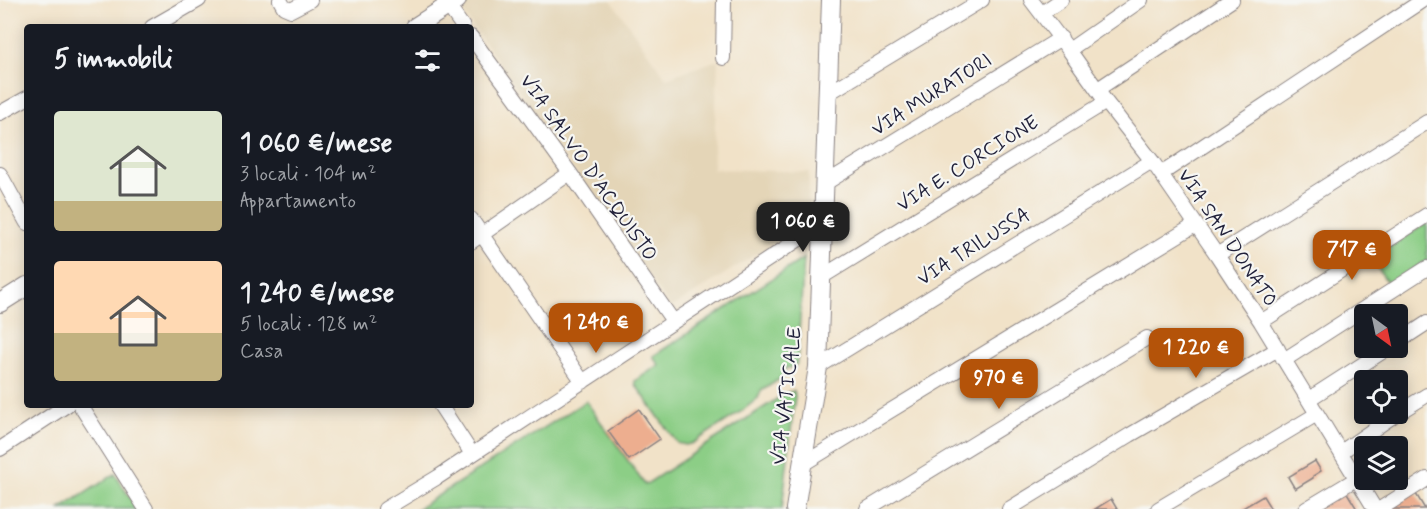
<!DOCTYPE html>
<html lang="it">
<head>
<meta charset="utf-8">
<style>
	body { margin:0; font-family:Mynerve,sans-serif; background:#20242c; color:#f1f3f6; height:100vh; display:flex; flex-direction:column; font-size:22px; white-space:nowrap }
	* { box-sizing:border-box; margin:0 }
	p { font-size:20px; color:#9ea1a6 }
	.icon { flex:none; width:33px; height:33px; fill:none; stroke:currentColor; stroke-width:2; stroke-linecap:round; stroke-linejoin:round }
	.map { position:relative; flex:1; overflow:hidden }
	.details { position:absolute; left:24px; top:24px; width:450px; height:384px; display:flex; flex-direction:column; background:#171b24; border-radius:6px; box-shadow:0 3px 15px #0003 }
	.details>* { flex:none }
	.needle { width:39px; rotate:147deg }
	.tools { position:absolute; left:1354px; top:304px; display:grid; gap:12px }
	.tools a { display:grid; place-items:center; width:54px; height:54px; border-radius:6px; background:#171b24; box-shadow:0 3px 15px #0003; font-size:30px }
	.price { position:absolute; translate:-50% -51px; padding:0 14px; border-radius:12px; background:#b45309; color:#fff; font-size:20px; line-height:39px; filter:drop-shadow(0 2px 3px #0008) }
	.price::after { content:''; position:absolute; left:50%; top:36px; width:18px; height:14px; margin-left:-9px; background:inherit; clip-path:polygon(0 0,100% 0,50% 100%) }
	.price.selected { background:#222; color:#fff }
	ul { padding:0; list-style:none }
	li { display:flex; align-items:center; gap:18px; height:150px; padding:0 30px }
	li span { display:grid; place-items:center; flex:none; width:168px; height:120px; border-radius:6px; color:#555 }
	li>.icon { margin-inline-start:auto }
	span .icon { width:72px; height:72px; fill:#fffc; stroke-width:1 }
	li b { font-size:26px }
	h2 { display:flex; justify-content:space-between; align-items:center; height:72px; padding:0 30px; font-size:26px }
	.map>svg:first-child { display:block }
	.built { fill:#e4d5b7 }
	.green { fill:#8cce86; stroke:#577860; stroke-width:1.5 }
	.building { fill:#edae8f }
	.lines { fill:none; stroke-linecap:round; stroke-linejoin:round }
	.street-casing { stroke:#8a8282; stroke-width:16 }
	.secondary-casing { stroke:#8a8282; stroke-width:20 }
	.street { stroke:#fff; stroke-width:14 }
	.secondary { stroke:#fff; stroke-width:18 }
	.labels { text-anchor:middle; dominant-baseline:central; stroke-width:4.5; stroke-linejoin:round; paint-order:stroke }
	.street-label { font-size:20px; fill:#22223b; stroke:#f6f6f2 }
</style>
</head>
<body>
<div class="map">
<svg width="1427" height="509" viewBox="0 0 1427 509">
	<rect width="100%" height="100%" fill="#f6f6f2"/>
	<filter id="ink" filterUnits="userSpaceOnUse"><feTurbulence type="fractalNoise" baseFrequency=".0167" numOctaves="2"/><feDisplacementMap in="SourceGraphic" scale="12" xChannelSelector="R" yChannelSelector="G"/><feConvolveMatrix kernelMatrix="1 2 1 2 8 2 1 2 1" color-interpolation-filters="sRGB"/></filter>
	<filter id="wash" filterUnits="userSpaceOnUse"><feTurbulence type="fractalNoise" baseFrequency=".008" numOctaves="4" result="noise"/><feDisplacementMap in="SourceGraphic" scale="24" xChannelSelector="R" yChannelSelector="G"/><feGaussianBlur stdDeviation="1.35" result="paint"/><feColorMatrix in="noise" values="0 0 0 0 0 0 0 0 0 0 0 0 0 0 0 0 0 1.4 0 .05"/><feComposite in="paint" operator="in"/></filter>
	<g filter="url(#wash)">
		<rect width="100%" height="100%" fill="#f1e2c8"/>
		<!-- built -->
		<path class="built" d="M468 0H611L666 78 718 60 713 169 809 172 808 221 671 308 459 6Z"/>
		<!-- green -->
		<path class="green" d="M1427 223V261L1389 285 1371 258Z
			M804 258 797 363 794 367 785 368 783 377 761 391 758 398 742 411 693 443 686 445 677 443 635 384V381L659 365 653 356Z
			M794 391 795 396 782 509H417L586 401 645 485 786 393Z
			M115 474 137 509H60Z"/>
		<g id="blocks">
			<!-- building -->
			<path class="building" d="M639 409 660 439 629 460 608 431Z
				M1315 461 1321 471 1313 476V478L1295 489 1288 477Z
				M1413 489 1425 509H1393L1390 503Z
				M1346 491 1357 509H1317Z
				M1263 496 1271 509H1241Z
				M1111 499 1117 509H1095Z"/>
		</g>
	</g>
	<g filter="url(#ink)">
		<use href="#blocks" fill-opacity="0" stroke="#8a8282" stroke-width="1.5"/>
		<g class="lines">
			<defs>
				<path id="street" d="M280 0 284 7 291 10 310 0
					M444 0 463 27
					M1031 0 1069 50 1106 102 1152 161 1217 255 1261 322 1375 509
					M1042 13 1061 0
					M152 27 199 0
					M471 37 570 173 673 321
					M1069 50 1141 0
					M723 58 724 0
					M1098 89 1232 0
					M827 94 982 0
					M0 113 27 98
					M0 174 27 223
					M1161 174 1423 0
					M824 184 1061 38
					M471 219 583 382
					M471 242 570 173
					M1217 255 1427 122
					M820 278 1106 102
					M1261 322 1427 215
					M1398 342 1427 323
					M1284 360 1427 268
					M818 367 1152 161
					M1309 399 1388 348
					M80 405 146 509
					M440 405 472 454
					M1398 413 1427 395
					M0 449 67 405
					M1341 452 1396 414
					M803 464 1195 225
					M385 509 438 477 822 224
					M867 509 1147 338
					M1009 509 1130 435 1278 349
					M1158 509 1317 414
					M1306 509 1356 479
					M1380 509 1427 479"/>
				<path id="secondary" d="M415 27 457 0
					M0 303 27 286
					M795 509 818 367 831 0"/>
			</defs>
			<!-- street casing -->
			<use href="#street" class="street-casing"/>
			<!-- secondary casing -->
			<use href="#secondary" class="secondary-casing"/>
			<!-- street -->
			<use href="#street" class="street"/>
			<!-- secondary -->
			<use href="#secondary" class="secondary"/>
		</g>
	</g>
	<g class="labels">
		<!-- street labels -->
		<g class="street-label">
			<text transform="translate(932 95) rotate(-32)">VIA MURATORI</text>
			<text transform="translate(968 164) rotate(-32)">VIA E. CORCIONE</text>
			<text transform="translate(588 168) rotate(55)">VIA SALVO D'ACQUISTO</text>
			<text transform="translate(1227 238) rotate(56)">VIA SAN DONATO</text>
			<text transform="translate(974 247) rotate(-32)">VIA TRILUSSA</text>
			<text transform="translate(787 396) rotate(-83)">VIA VATICALE</text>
		</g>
	</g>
</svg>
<div class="tools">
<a><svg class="needle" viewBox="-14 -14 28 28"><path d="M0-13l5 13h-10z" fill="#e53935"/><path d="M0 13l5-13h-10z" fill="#9ea1a6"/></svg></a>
<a><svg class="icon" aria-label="locate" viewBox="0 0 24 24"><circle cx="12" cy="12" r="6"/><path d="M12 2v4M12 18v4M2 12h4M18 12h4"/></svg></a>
<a><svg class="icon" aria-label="layers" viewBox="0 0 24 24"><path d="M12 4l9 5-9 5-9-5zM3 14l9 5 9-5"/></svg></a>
</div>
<b class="price selected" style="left:803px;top:253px">1 060 €</b>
<b class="price" style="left:1352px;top:281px">717 €</b>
<b class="price" style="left:596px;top:354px">1 240 €</b>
<b class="price" style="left:1196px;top:379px">1 220 €</b>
<b class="price" style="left:999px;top:410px">970 €</b>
<section class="details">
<h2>5 immobili<svg class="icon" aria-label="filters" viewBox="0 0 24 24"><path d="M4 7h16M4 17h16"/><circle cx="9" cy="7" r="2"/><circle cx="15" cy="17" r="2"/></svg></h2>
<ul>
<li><span style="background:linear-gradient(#dfe7d0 75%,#c2b280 0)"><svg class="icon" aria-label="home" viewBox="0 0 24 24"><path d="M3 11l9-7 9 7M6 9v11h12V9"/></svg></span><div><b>1 060 €/mese</b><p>3 locali · 104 m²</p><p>Appartamento</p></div></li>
<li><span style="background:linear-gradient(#ffd9b3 60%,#c2b280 0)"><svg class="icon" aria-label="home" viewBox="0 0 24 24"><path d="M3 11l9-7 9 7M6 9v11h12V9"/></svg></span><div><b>1 240 €/mese</b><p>5 locali · 128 m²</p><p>Casa</p></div></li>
</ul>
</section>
</div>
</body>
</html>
